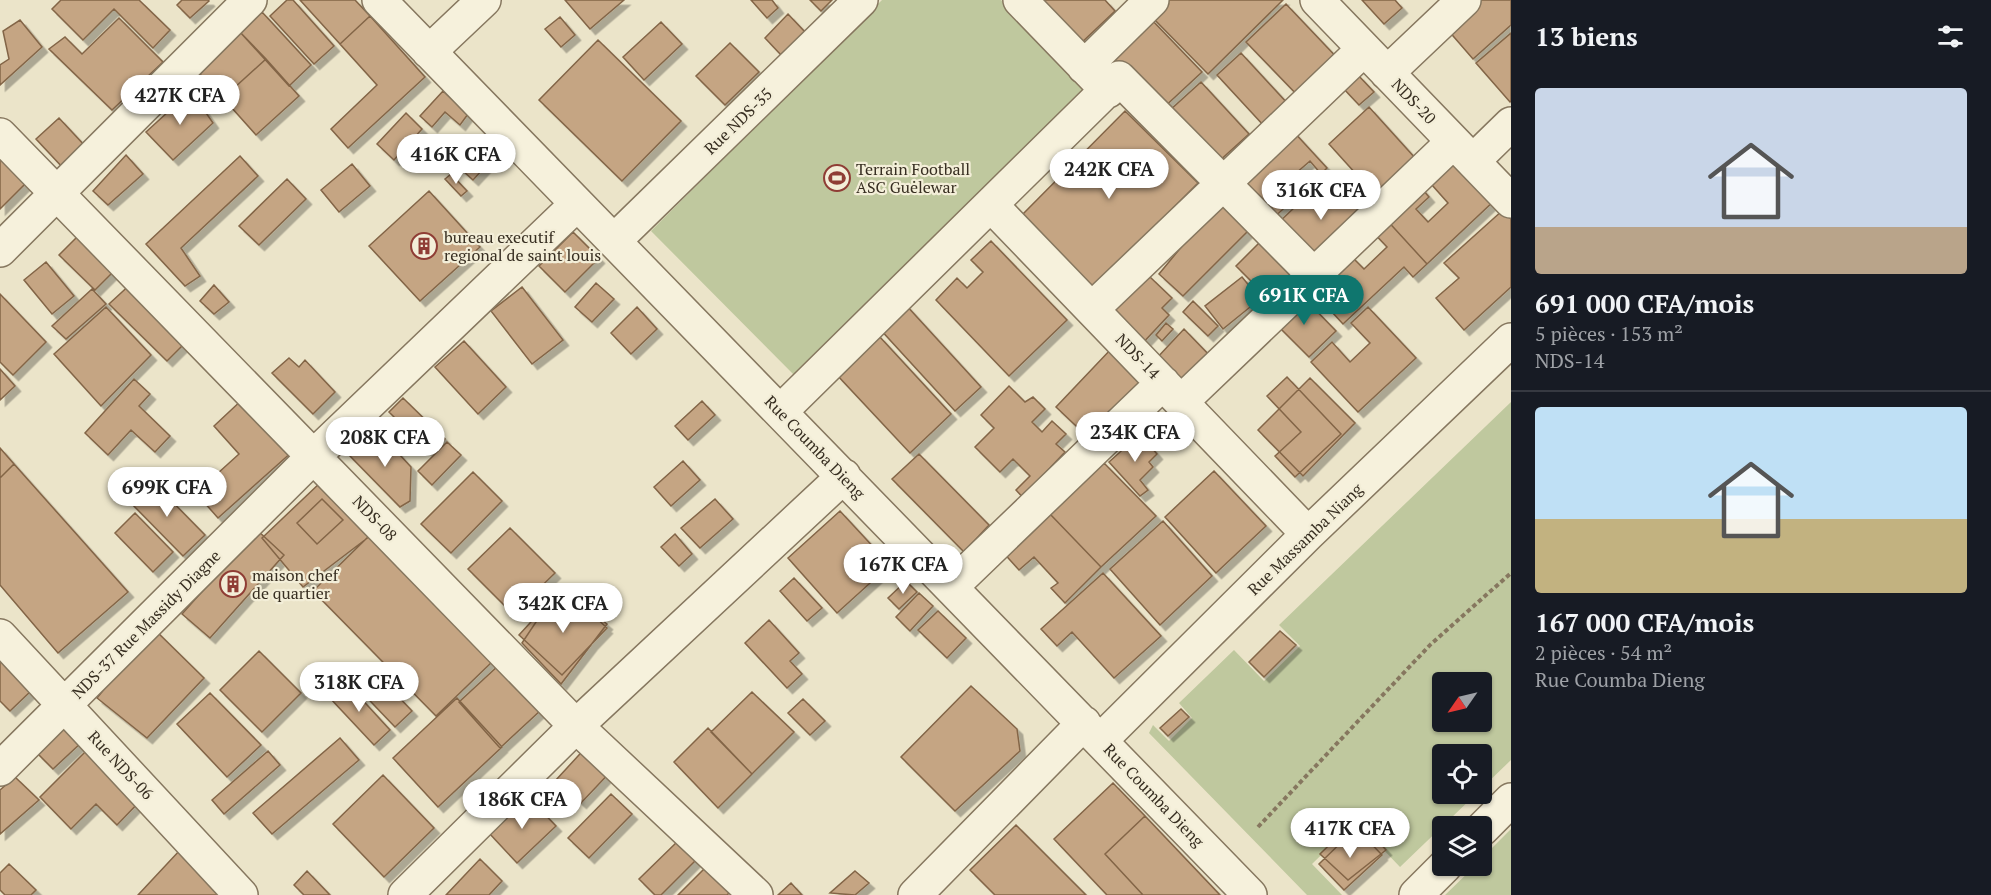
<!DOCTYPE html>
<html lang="fr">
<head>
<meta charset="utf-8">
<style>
	body { margin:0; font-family:"PT Serif",serif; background:#20242c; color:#f1f3f6; height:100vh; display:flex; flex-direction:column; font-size:22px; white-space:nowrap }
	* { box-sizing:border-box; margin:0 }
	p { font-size:20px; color:#9ea1a6 }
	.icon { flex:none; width:33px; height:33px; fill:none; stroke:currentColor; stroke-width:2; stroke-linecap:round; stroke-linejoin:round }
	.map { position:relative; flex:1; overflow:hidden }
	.side { display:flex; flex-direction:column; background:#171b24; width:480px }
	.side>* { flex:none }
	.needle { width:39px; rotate:236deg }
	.controls { position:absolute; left:1432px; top:672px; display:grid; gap:12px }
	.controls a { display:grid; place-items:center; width:60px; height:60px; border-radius:6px; background:#171b24; box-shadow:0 2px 4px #0004; font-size:30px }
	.price { position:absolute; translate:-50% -51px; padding:0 14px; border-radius:21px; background:#fff; color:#222; font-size:20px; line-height:39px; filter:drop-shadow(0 2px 3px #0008) }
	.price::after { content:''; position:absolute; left:50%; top:36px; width:18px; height:14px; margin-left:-9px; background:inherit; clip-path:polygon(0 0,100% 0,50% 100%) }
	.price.on { background:#0f766e; color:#fff }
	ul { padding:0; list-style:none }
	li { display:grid; align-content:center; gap:12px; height:318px; padding:0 24px }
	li+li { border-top:2px solid #363941 }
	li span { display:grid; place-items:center; height:186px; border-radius:6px; color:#555 }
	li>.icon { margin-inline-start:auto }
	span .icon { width:108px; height:108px; fill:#fffc; stroke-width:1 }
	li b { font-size:26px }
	h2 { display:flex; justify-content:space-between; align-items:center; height:72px; padding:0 24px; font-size:26px }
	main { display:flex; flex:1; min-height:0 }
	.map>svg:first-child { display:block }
	.green { fill:#bfc89e; fill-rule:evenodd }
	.building { fill:#c5a583; stroke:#836547; stroke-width:1.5; filter:url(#shadow) }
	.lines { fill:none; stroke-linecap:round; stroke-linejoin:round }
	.minor-casing { stroke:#86775f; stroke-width:36 }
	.path { stroke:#86775f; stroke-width:4; stroke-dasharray:4.5 3; stroke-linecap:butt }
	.minor { stroke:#f6f1dc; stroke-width:33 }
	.labels { text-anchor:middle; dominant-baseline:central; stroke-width:4.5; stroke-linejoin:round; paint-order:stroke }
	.street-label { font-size:16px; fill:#372e21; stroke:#f3eed8 }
	.poi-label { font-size:16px; fill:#372e21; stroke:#f3eed8; text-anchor:start }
</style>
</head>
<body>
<main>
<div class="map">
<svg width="1511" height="895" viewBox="0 0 1511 895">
	<defs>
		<filter id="shadow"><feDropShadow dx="5.5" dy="5.5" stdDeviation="0" flood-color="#0004"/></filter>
	</defs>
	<rect width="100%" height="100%" fill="#ebe4c9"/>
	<!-- green -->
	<path class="green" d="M882 0H1001L1087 86 796 377 651 231Z
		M1511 402V760L1482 788V754H1443V794H1476L1400 867 1356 821 1312 864 1342 895H1307L1149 733 1153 725 1169 741 1192 718 1179 703 1234 650 1264 681 1300 646 1279 625ZM1443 682H1482V722H1443Z
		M1511 829V895H1445L1475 866H1482V858Z"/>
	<!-- building -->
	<path class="building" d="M61 0H139L170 30 153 48 114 9 83 40 52 9Z
		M182 0H208L209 1 190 18 177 5Z
		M287 0H293L334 46 314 64 270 16Z
		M300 0H355L370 16 340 44Z
		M565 0H624L590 29Z
		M751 0H772L778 8 767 18Z
		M810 0H832L821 11Z
		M1034 0H1105L1115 11 1078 46Z
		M1167 0H1283L1208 74 1151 16Z
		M1362 0H1395L1402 8 1384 24Z
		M1467 0H1511V25L1473 59 1441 22Z
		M1286 4 1343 64 1304 102 1246 42Z
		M262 12 311 65 289 86 240 32Z
		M788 14 805 32 781 55 765 38Z
		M370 16 425 77 348 148 331 129 377 85 340 44Z
		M560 17 575 35 561 47 545 29Z
		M119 18 163 62 112 110 49 49 65 37 82 54Z
		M1150 18 1202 72 1160 111 1109 57Z
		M20 20 42 47 0 85V65L9 59 3 31Z
		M661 22 682 44 644 80 623 57Z
		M238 30 266 59 223 98 196 70Z
		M1511 33V101L1510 102 1476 63Z
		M598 40 681 121 622 181 539 100Z
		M730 43 759 72 725 105 696 76Z
		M1241 53 1289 105 1265 127 1217 75Z
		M266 59 299 96 256 135 223 98Z
		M1358 75 1374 92 1359 105 1343 88Z
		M1201 82 1249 134 1217 163 1169 111Z
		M191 91 213 123 173 160 146 132Z
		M443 91 468 114 460 125 445 112 432 127 420 116Z
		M1369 107 1416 159 1376 196 1329 144Z
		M1125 111 1198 183 1093 289 1020 217Z
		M406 113 422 129 394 160 377 144Z
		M59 118 86 147 64 169 36 139Z
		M1292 130 1327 168 1321 174 1310 161 1295 174 1307 187 1268 223 1232 185Z
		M473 136 495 156 473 180 451 160Z
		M126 155 143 174 108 205 93 191Z
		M1447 155 1496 199 1427 264 1384 217 1418 184 1429 197 1416 209 1428 222 1448 203 1424 176Z
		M240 156 258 176 181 248 200 276 185 286 146 244Z
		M0 157 29 180 0 209Z
		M352 164 370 186 339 212 321 190Z
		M451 174 467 191 461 196 445 179Z
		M287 179 306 199 259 245 239 226Z
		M1318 185 1332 199 1347 185 1369 208 1311 264 1275 226Z
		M429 191 480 247 420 301 369 246Z
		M1221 199 1251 228 1183 296 1159 274Z
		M1503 210 1511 219V287L1464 330 1436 298 1459 278 1444 263Z
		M1384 217 1427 264 1413 277 1404 267 1343 324 1308 286 1346 251 1364 269 1387 247 1370 229Z
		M573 232 599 258 565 292 539 266Z
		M80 234 116 269 95 290 59 255Z
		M991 241 1067 320 1009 376 936 300 957 278 967 288 983 272 971 260Z
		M1261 241 1295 275 1270 300 1236 266Z
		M46 262 74 296 52 314 24 280Z
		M1150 277 1172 298 1162 308 1169 315 1140 346 1099 307Z
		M1242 277 1260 299 1223 329 1205 306Z
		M134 281 191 337 167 361 109 304Z
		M596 283 614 299 592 322 575 307Z
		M214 285 229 302 214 314 200 301Z
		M522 287 563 340 532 364 491 311Z
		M92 289 106 304 66 339 52 326Z
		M0 294 46 342 13 375 0 362Z
		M1300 294 1336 331 1309 357 1273 321Z
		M1193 301 1218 326 1208 336 1183 312Z
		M905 304 981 387 955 411 879 328Z
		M106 307 151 355 101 406 54 354Z
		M637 307 657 329 631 354 611 333Z
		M1368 307 1416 358 1358 412 1311 362 1332 342 1350 362 1370 343 1351 323Z
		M1166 323 1173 329 1162 341 1156 335Z
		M1184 329 1214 360 1185 391 1155 360Z
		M879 336 951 414 910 453 837 375Z
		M464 341 506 387 478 414 435 367Z
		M1112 348 1148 383 1092 441 1056 407Z
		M289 358 299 367 305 360 335 392 313 414 272 373Z
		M0 369 15 386 0 400Z
		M1287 377 1341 434 1295 477 1275 456 1301 432 1267 396Z
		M1310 378 1355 423 1303 476 1258 430Z
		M134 379 150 394 139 406 170 436 155 452 131 430 108 455 85 433Z
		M1009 386 1025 402 1033 397 1045 409 1032 422 1042 432 1052 421 1066 434 1056 444 1065 452 1031 488 1027 502 1016 490 1030 476 1013 459 1000 472 975 447 994 428 981 415Z
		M245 397 293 451 218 518 196 493 239 454 214 426Z
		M403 398 445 439 430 453 389 412Z
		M702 401 715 415 688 440 675 426Z
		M1140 434 1157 454 1149 462 1153 467 1140 480 1148 490 1140 496 1109 462Z
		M366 436 387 441 411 467 410 501 400 507 348 454Z
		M447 442 461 455 432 485 418 471Z
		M0 448 14 464 0 478Z
		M919 454 989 525 964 552 892 479Z
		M683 461 700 480 671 506 654 487Z
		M1104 463 1156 516 1101 567 1050 514Z
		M14 464 128 592 58 653 0 585V478Z
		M1214 471 1266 526 1216 573 1165 517Z
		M473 472 502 501 451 553 421 524Z
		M151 480 205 535 183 556 129 501Z
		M322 481 370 536 303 587 262 538Z
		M322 499 343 520 317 544 297 523Z
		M715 499 733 519 700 548 681 528Z
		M840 511 890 565 837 613 788 558Z
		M135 513 173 552 153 572 115 533Z
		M1050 514 1101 567 1065 603 1051 588 1058 583 1034 557 1019 570 1000 549Z
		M1163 521 1212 576 1160 625 1110 569Z
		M510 528 555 573 513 614 468 569Z
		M257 530 284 555 210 638 182 614Z
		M371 534 494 660 436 716 313 591Z
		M675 534 692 554 679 566 661 547Z
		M1103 573 1161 636 1114 678 1072 632 1057 646 1041 629Z
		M794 578 822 608 807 621 780 591Z
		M906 581 917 592 899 609 888 598Z
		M560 586 607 624 561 684 522 643Z
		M563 587 607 628 562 675 519 635Z
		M919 593 933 606 910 631 896 617Z
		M938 611 966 638 947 658 918 630Z
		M769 620 799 653 790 661 802 674 787 688 745 643Z
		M153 628 204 678 147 738 97 698Z
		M1280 631 1296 645 1264 677 1249 662Z
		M259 651 301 693 262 732 220 690Z
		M0 656 32 690 10 711 0 701Z
		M499 665 541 710 500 748 459 702Z
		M370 667 412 711 395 727 353 683Z
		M345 681 390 730 374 745 329 697Z
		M971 686 1017 729 1020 751 955 811 901 757Z
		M752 692 794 732 752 774 711 732Z
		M210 693 261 745 227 777 177 724Z
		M457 698 502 747 438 807 393 758Z
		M803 699 825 721 810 735 788 713Z
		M1181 709 1189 717 1168 736 1160 728Z
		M68 722 82 742 53 769 37 753Z
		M708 728 752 774 718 808 674 762Z
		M340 738 359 760 272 834 253 813Z
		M589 744 614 768 581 803 556 780Z
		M90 747 142 799 117 825 96 804 71 829 40 797Z
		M268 751 280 765 224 814 212 800Z
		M383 775 434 828 384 877 333 824Z
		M15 777 39 800 0 834V790Z
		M1113 783 1145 816 1105 854 1143 895H1107L1054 839Z
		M611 794 632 814 589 858 568 838Z
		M528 797 556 826 517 863 489 833Z
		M1145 816 1220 895H1143L1105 854Z
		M1357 818 1386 850 1348 880 1320 854Z
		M1016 825 1086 895H995L970 870Z
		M1356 828 1382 855 1344 890 1319 864Z
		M680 839 698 858 661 895H655L639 879Z
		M180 850 223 890 218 895H138Z
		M480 859 502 881 489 895H446Z
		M9 864 36 890 31 895H5L0 890V873Z
		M707 866 731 891 727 895H678Z
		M307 871 330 895H304L294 885Z
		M855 871 869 883 855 895 830 893Z
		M791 883 802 895H778Z"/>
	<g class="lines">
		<defs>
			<path id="minor" d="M379 0 1250 895
				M1020 0 1108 91
				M1317 0 1511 201
				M429 52 484 0
				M1084 67 1152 0
				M1387 73 1464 0
				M0 135 576 726 756 895
				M1473 161 1511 124
				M991 205 1308 534
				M614 241 861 0
				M0 250 250 0
				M1092 309 1364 49
				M1182 401 1453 142
				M781 411 1119 78 1314 275
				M951 587 1163 383
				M0 636 241 895
				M1101 740 1308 534 1511 340
				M0 769 314 456 577 204
				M1482 829 1511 800
				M405 895 576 726 844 476
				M915 895 1084 723
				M1416 895 1445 866"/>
		</defs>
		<!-- minor casing -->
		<use href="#minor" class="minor-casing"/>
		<!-- path -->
		<path class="path" d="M1258 827 1431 644 1511 573"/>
		<!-- minor -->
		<use href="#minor" class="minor"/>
	</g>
	<!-- icons -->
	<defs>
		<symbol id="stadium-ring" viewBox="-11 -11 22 22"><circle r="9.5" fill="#f3eed8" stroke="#8f3d35" stroke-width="1.5"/><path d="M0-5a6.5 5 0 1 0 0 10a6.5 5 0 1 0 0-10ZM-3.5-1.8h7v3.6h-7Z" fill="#8f3d35"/></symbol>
		<symbol id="building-ring" viewBox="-11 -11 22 22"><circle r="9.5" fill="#f3eed8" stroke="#8f3d35" stroke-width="1.5"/><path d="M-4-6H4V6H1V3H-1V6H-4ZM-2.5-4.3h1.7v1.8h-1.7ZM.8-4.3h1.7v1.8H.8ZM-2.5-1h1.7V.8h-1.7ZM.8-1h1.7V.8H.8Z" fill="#8f3d35"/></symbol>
	</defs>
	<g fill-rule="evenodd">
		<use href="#stadium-ring" x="822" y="163" width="30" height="30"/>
		<use href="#building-ring" x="409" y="231" width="30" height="30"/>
		<use href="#building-ring" x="218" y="569" width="30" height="30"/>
	</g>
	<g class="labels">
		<!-- street labels -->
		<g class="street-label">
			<text transform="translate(1414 101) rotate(46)">NDS-20</text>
			<text transform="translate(738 121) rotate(-44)">Rue NDS-35</text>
			<text transform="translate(1138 356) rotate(46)">NDS-14</text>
			<text transform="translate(815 447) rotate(46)">Rue Coumba Dieng</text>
			<text transform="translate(375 518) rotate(46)">NDS-08</text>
			<text transform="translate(1305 539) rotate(-44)">Rue Massamba Niang</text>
			<text transform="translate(146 624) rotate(-45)">NDS-37 Rue Massidy Diagne</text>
			<text transform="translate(121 765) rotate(47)">Rue NDS-06</text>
			<text transform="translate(1154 795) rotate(46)">Rue Coumba Dieng</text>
		</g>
		<!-- poi labels -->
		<g class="poi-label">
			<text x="856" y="169">Terrain Football<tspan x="856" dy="18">ASC Guėlewar</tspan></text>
			<text x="444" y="237">bureau executif<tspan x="444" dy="18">regional de saint louis</tspan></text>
			<text x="252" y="575">maison chef<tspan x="252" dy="18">de quartier</tspan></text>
		</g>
	</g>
</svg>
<div class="controls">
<a><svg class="needle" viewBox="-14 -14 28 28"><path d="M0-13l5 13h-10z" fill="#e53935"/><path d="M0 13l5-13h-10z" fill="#9ea1a6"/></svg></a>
<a><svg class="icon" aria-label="locate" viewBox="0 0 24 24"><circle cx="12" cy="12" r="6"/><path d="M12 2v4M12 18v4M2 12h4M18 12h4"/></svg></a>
<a><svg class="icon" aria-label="layers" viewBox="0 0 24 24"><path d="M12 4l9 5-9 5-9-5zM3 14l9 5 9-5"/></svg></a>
</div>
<b class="price" style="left:180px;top:126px">427K CFA</b>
<b class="price" style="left:456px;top:185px">416K CFA</b>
<b class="price" style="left:1109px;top:200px">242K CFA</b>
<b class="price" style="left:1321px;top:221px">316K CFA</b>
<b class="price on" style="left:1304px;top:326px">691K CFA</b>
<b class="price" style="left:1135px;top:463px">234K CFA</b>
<b class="price" style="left:385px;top:468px">208K CFA</b>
<b class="price" style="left:167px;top:518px">699K CFA</b>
<b class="price" style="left:903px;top:595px">167K CFA</b>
<b class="price" style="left:563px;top:634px">342K CFA</b>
<b class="price" style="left:359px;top:713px">318K CFA</b>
<b class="price" style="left:522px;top:830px">186K CFA</b>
<b class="price" style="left:1350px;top:859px">417K CFA</b>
</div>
<section class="side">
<h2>13 biens<svg class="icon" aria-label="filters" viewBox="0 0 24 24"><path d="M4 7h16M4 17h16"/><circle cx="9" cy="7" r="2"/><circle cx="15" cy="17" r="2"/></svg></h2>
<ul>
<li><span style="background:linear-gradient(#c9d6e8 75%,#b9a48a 0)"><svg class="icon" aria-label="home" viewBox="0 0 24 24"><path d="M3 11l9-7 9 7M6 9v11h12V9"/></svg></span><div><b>691 000 CFA/mois</b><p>5 pièces · 153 m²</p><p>NDS-14</p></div></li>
<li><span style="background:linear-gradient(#bfe0f5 60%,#c2b280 0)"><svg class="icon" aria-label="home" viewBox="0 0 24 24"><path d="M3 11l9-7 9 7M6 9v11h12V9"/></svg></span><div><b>167 000 CFA/mois</b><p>2 pièces · 54 m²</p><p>Rue Coumba Dieng</p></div></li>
</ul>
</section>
</main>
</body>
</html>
